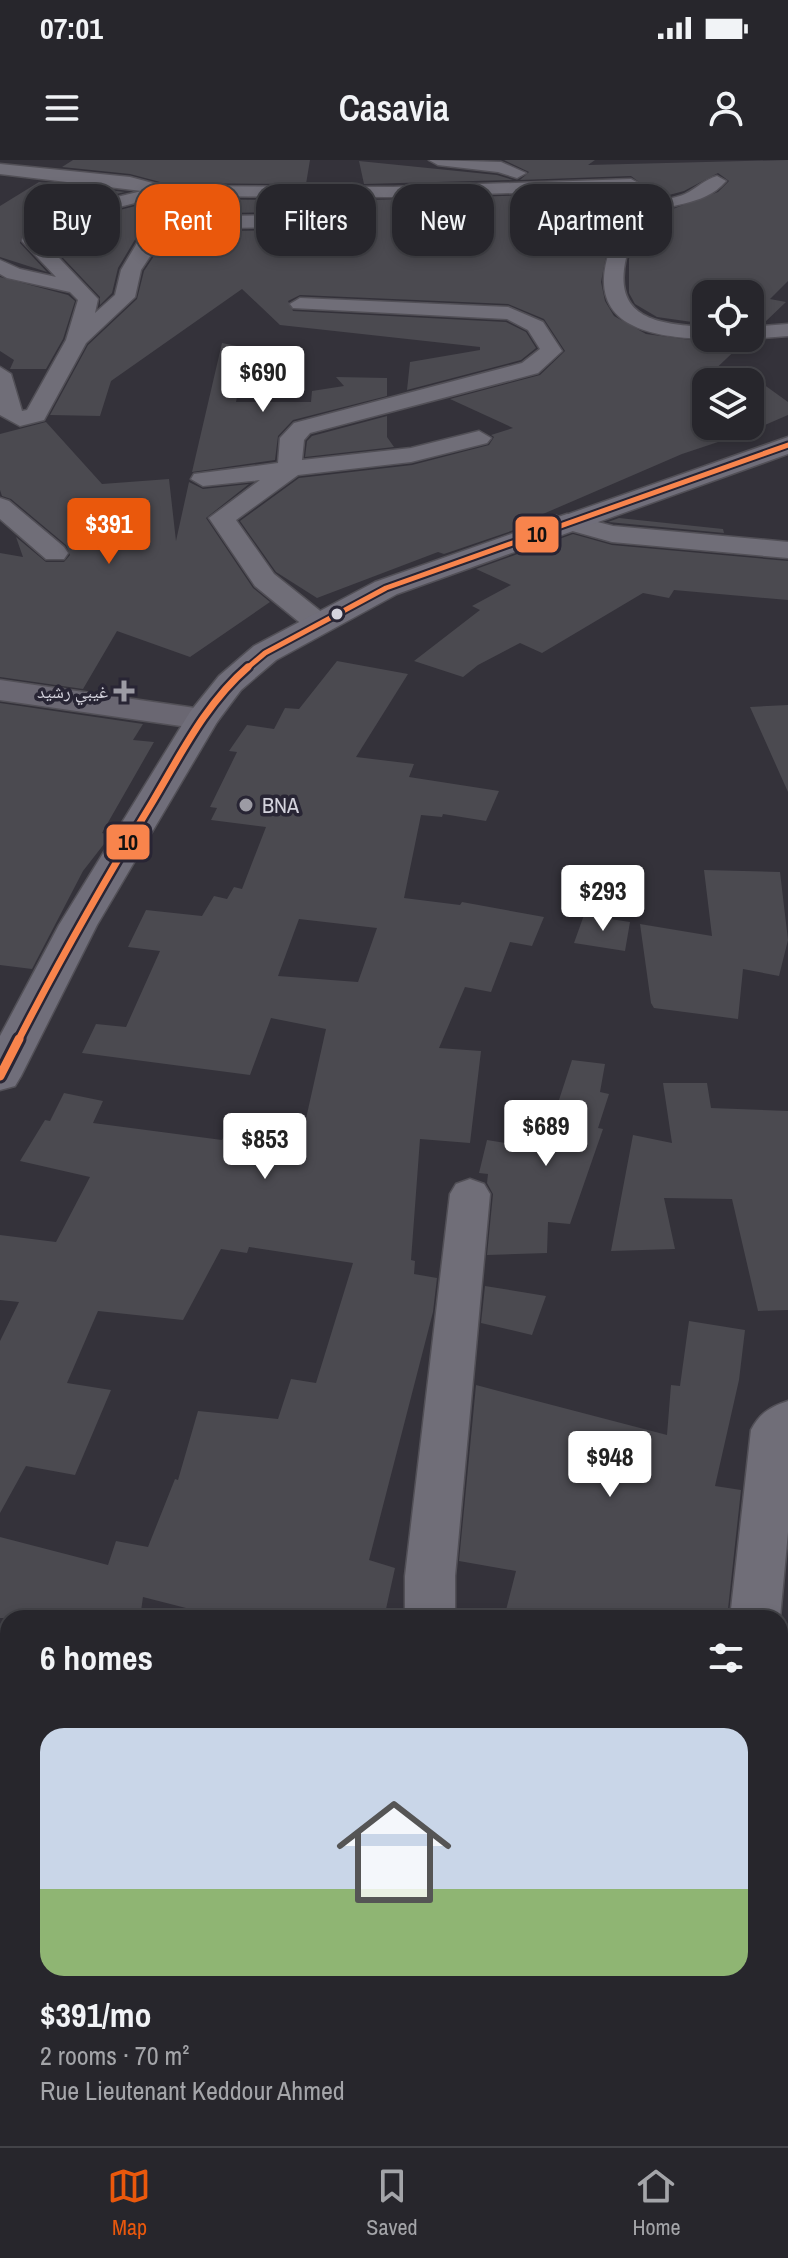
<!DOCTYPE html>
<html lang="en">
<head>
<meta charset="utf-8">
<style>
	body { margin:0; font-family:"Archivo Narrow","Noto Naskh Arabic",sans-serif; background:#333238; color:#f1f3f6; height:100vh; display:flex; flex-direction:column; font-size:30px; white-space:nowrap }
	* { box-sizing:border-box; margin:0 }
	p { font-size:26px; color:#a4a5a9 }
	.icon { flex:none; width:44px; height:44px; fill:none; stroke:currentColor; stroke-width:2; stroke-linecap:round; stroke-linejoin:round }
	.map { position:relative; flex:1; overflow:hidden }
	.panel { position:absolute; left:0px; top:1450px; width:788px; height:536px; display:flex; flex-direction:column; background:#27262c; border-radius:24px 24px 0 0; box-shadow:0 4px 12px #0003,0 0 0 2px #434348 }
	.panel>* { flex:none }
	.hud { position:absolute; left:24px; top:24px; width:740px; height:72px; display:flex; gap:16px }
	.fabs { position:absolute; left:692px; top:120px; display:grid; gap:16px }
	.fabs a { display:grid; place-items:center; width:72px; height:72px; border-radius:16px; background:#27262c; box-shadow:0 4px 12px #0003,0 0 0 2px #434348; font-size:40px }
	.price { position:absolute; translate:-50% -68px; padding:0 18px; border-radius:8px; background:#fff; color:#222; font-size:26px; line-height:52px; filter:drop-shadow(0 2px 4px #0008) }
	.price::after { content:''; position:absolute; left:50%; top:48px; width:24px; height:18px; margin-left:-12px; background:inherit; clip-path:polygon(0 0,100% 0,50% 100%) }
	.price.selected { background:#ea580c; color:#fff }
	ul { padding:0; list-style:none }
	li { display:grid; align-content:center; gap:16px; height:424px; padding:0 40px }
	li+li { border-top:2px solid #434348 }
	li span { display:grid; place-items:center; height:248px; border-radius:24px; color:#555 }
	li>.icon { margin-inline-start:auto }
	span .icon { width:144px; height:144px; fill:#fffc; stroke-width:1 }
	li b { font-size:34px }
	h2 { display:flex; justify-content:space-between; align-items:center; height:96px; padding:0 40px; font-size:34px }
	.pill { padding:0 28px; border-radius:24px; background:#27262c; box-shadow:0 4px 12px #0003,0 0 0 2px #434348; font-size:28px; line-height:72px }
	.pill.selected { background:#ea580c; color:#fff }
	.status { display:flex; justify-content:space-between; align-items:center; height:56px; padding:0 40px; background:#27262c; direction:ltr }
	.status svg { height:22px; fill:currentColor }
	header { display:flex; justify-content:space-between; align-items:center; height:104px; padding:0 40px; background:#27262c; font-size:36px; font-weight:600 }
	.tabs { display:flex; justify-content:space-around; align-items:center; height:112px; border-top:2px solid #434348; background:#27262c; font-size:22px; color:#a4a5a9 }
	.tabs a { display:grid; justify-items:center; gap:4px }
	.tabs .selected { color:#ea580c }
	.map>svg:first-child { display:block }
	.building { fill:#4b4a50; fill-rule:evenodd }
	.lines { fill:none; stroke-linecap:round; stroke-linejoin:round }
	.street-casing { stroke:#525057; stroke-width:3 }
	.secondary-casing { stroke:#525057; stroke-width:3 }
	.primary-casing { stroke:#525057; stroke-width:3 }
	.street { fill:#706e78; fill-rule:evenodd }
	.secondary { fill:#6a6772; fill-rule:evenodd }
	.primary { fill:#706e7a; fill-rule:evenodd }
	.bus-1-far2-casing { stroke:#282534; stroke-width:9 }
	.bus-1-far1-casing { stroke:#282534; stroke-width:12 }
	.bus-1-casing { stroke:#282534; stroke-width:15 }
	.bus-1-far2 { stroke:#f8844c; stroke-width:5 }
	.bus-1-far1 { stroke:#f8844c; stroke-width:7 }
	.bus-1 { stroke:#f8844c; stroke-width:9 }
	.bus-dot { fill:#d4d3dd; stroke:#282534; stroke-width:3 }
	.poi-dot { fill:#9c9ba4; stroke:#282534; stroke-width:3 }
	.labels { text-anchor:middle; dominant-baseline:central; stroke-width:7; stroke-linejoin:round; paint-order:stroke }
	.far-poi-label { font-size:18px; fill:#d4d3dd; stroke:#282534; text-anchor:end }
	.poi-label { font-size:22px; fill:#d4d3dd; stroke:#282534; text-anchor:start }
	.line-badge { stroke:#282534; stroke-width:3 }
	.pale-badge-label { font-size:22px; text-anchor:middle; font-weight:bold; fill:#111 }
</style>
</head>
<body>
<div class="status"><b>07:01</b><svg viewBox="0 0 49 12"><path d="M0 12V9h3v3zM5 12V6h3v6zM10 12V3h3v9zM15 12V0h3v12zM26 1h20v11H26zM47 4h2v5h-2z"/></svg></div>
<header><svg class="icon" aria-label="menu" viewBox="0 0 24 24"><path d="M4 6h16M4 12h16M4 18h16"/></svg>Casavia<svg class="icon" aria-label="person" viewBox="0 0 24 24"><circle cx="12" cy="8" r="4"/><path d="M4 21q1-7 8-7t8 7"/></svg></header>
<div class="map">
<svg width="788" height="1986" viewBox="0 0 788 1986">
	<rect width="100%" height="100%" fill="#34323a"/>
	<!-- building -->
	<path class="building" d="M73 0H310L306 24 164 23 130 14 62 7Z
		M504 0H595L588 5 788 0V121L770 139 786 142 764 163 750 164V134H706V164L657 157 635 144 629 133V99L642 65 654 56 718 32 729 21 718 13 684 31 639 43 625 52 609 80 601 122 605 141 614 156 646 174 706 182 714 178H742L745 181 707 217 745 211 788 242V255L726 282 721 281 682 294 543 354H558L555 356 444 394 438 392 317 438 276 412 240 361 299 318 412 305 489 285 494 277 491 275 513 268 450 239 540 215 565 191 544 159 508 144 300 135 288 141 293 151 506 162 526 172 536 188 521 200 407 230 410 202 480 190V187L280 165 242 129 111 221 100 256 50 255 88 185 137 139 144 111 166 78 228 71 365 69 377 61 368 40 631 32 643 25 631 16 520 20 529 12ZM706 222H750V266H706Z
		M359 1 497 15 513 20 364 24Z
		M39 22 125 32 78 43 26 62 20 83 47 112 0 97V46Z
		M163 39 302 40 300 52 228 53 150 64 140 71 118 108 112 133 100 145V137L45 79 46 74 92 57Z
		M0 117 68 135 75 141 63 179 46 209H10L14 200 0 191Z
		M222 183 247 188 236 242H311L312 231 344 226 336 217 387 218V236L293 260 278 276 275 300 192 312Z
		M387 256V277L394 287 305 297 307 281 312 276Z
		M46 262 102 324 169 319 176 381 189 322 203 329 249 324 206 358 253 428 270 442 190 497 117 471 83 529 0 517V393L23 397 16 377 46 402H64L70 395 66 385 11 339 2 336 0 330V274Z
		M619 358 723 369 724 373 608 362Z
		M573 374 612 385 788 401V440L674 430 669 438 643 433 542 493 520 483 478 505 463 517 414 501 480 450 472 446 511 425 476 409Z
		M337 501 408 514 356 597 414 604 409 617 499 631 486 661 443 654 442 657 421 655 404 738 460 745 462 742 544 757 532 786 510 782 491 832 465 827 439 888 481 891 470 983 420 979 411 1100 415 1101 414 1114 437 1118 433 1152 369 1400 395 1408 384 1458H225L143 1437 140 1458H0V1377L108 1405 116 1381 148 1387 175 1319 178 1320 198 1251 278 1259 291 1219 316 1223 353 1103 249 1087 247 1093 221 1089 183 1160 98 1151 67 1223 111 1230 75 1315 26 1306 0 1353V1181L19 1142 0 1140V1075L56 1082 90 1017 20 1001 45 960 50 961 64 933 103 941 93 963 222 980 229 967 301 981 326 869 271 858 250 915 82 893 96 864 126 867 160 791 128 787 146 750 202 756 214 736 227 739 234 727 242 729 266 667 211 660 217 648 210 647 237 592 229 591 247 565 274 569 285 548 299 549ZM299 759 377 768 358 822 278 816Z
		M0 543 143 564 133 580 154 582 102 673 111 675 83 711 32 809 0 805Z
		M788 545V632L750 547Z
		M704 710 780 712 788 780 779 816 743 809 738 859 654 848 651 843 640 764 712 776Z
		M584 755 630 762 625 791 574 783Z
		M572 900 605 904 600 932 609 934 598 968 603 969 570 1064 548 1062 547 1093 487 1095 493 1034 487 1023 488 1014 479 1013 487 980 543 989Z
		M663 923H707L711 948 788 951V1150L758 1151 732 1039 664 1038 675 1089 611 1091 633 975 672 983Z
		M485 1126 546 1136 532 1175 481 1163Z
		M689 1161 745 1170 739 1220 715 1326 741 1330 727 1458H504L516 1411 459 1401 476 1225 667 1275 671 1225 680 1226Z"/>
	<g class="lines">
		<defs>
			<path id="street" d="M429 0 501 2 526 13 517 18 498 12 438 5Z
				M0 4 130 17 164 26 393 27 631 19 640 24 631 29 393 37 163 36 91 54 43 72 42 80 98 139 95 153 115 135 121 110 143 73 152 66 228 56 365 54 374 60 365 66 228 68 164 75 141 110 135 137 86 183 44 260 20 266 0 255V207L11 214 22 251 27 250 66 180 78 140 70 132 7 118 0 114V100L20 109 56 117 22 81 27 65 79 46 142 31 0 14Z
				M717 16 726 21C702 49 667 40 643 59 633 68 629 86 626 98 612 159 658 164 706 167V178H711L706 179C654 177 589 168 607 99 611 84 616 66 627 54 642 40 667 42 685 34 696 29 705 19 717 16Z
				M300 138 508 147 543 162 562 191 538 213 310 273 304 280 302 300 411 288 479 271 491 278 487 283 411 302 298 315 236 360 274 414 329 458 333 464 329 470H309L255 426 209 358 260 320 203 326 191 319 194 314 278 303 280 278 294 263 522 203 540 189 528 170 507 159 293 148 290 144Z
				M788 164V176L750 179 745 178H750V167Z
				M0 338 9 341 64 387 68 393 64 399H46L0 359Z
				M567 354 613 366 788 382V398L612 382 558 367 554 362 558 357Z
				M470 1019 484 1024 490 1034 455 1416V1458H405V1416L450 1034 456 1024Z
				M788 1241V1372L780 1458H730L751 1270C760 1253 770 1247 788 1241Z
				M0 1760 8 1762V1820L0 1818Z
				M780 1871 788 1874V1955L780 1951Z
				M379 1978H441L439 1986H377Z
				M679 1978H741V1986H679Z"/>
			<path id="secondary" d="M0 520 202 549 214 552 219 559 214 566 202 569 0 540Z"/>
			<path id="primary" d="M788 277V294L397 434 276 500 241 530 217 562 97 765 21 916 15 926 0 930V876L59 765 190 552 219 516 254 486 375 422Z"/>
		</defs>
		<!-- street casing -->
		<use href="#street" class="street-casing"/>
		<!-- secondary casing -->
		<use href="#secondary" class="secondary-casing"/>
		<!-- primary casing -->
		<use href="#primary" class="primary-casing"/>
		<!-- street -->
		<use href="#street" class="street"/>
		<!-- secondary -->
		<use href="#secondary" class="secondary"/>
		<!-- primary -->
		<use href="#primary" class="primary"/>
		<defs>
			<path id="bus-1-far2" d="M246 509 265 493 386 428 788 285"/>
			<path id="bus-1-far1" d="M18 881C60 799 105 720 153 641 181 594 206 543 248 507"/>
			<path id="bus-1" d="M0 916 19 879"/>
		</defs>
		<!-- bus-1-far2 casing -->
		<use href="#bus-1-far2" class="bus-1-far2-casing"/>
		<!-- bus-1-far1 casing -->
		<use href="#bus-1-far1" class="bus-1-far1-casing"/>
		<!-- bus-1 casing -->
		<use href="#bus-1" class="bus-1-casing"/>
		<!-- bus-1-far2 -->
		<use href="#bus-1-far2" class="bus-1-far2"/>
		<!-- bus-1-far1 -->
		<use href="#bus-1-far1" class="bus-1-far1"/>
		<!-- bus-1 -->
		<use href="#bus-1" class="bus-1"/>
	</g>
	<!-- markers -->
	<circle class="bus-dot" cx="337" cy="454" r="7"/>
	<g class="poi-dot">
		<path d="M120 519h8v8h8v8h-8v8h-8v-8h-8v-8h8z"/>
		<circle cx="246" cy="645" r="8"/>
	</g>
	<g class="labels">
		<!-- far-poi labels -->
		<g class="far-poi-label">
			<text x="108" y="531">غيبي رشيد</text>
		</g>
		<!-- poi labels -->
		<g class="poi-label">
			<text x="262" y="645">BNA</text>
		</g>
	</g>
	<g class="line-badge">
		<rect x="514" y="355" width="46" height="39" rx="8" fill="#f8844c"/>
		<rect x="105" y="663" width="46" height="38" rx="8" fill="#f8844c"/>
	</g>
	<g class="pale-badge-label">
		<text x="537" y="382">10</text>
		<text x="128" y="690">10</text>
	</g>
</svg>
<div class="fabs">
<a><svg class="icon" aria-label="locate" viewBox="0 0 24 24"><circle cx="12" cy="12" r="6"/><path d="M12 2v4M12 18v4M2 12h4M18 12h4"/></svg></a>
<a><svg class="icon" aria-label="layers" viewBox="0 0 24 24"><path d="M12 4l9 5-9 5-9-5zM3 14l9 5 9-5"/></svg></a>
</div>
<b class="price" style="left:263px;top:254px">$690</b>
<b class="price selected" style="left:109px;top:406px">$391</b>
<b class="price" style="left:603px;top:773px">$293</b>
<b class="price" style="left:546px;top:1008px">$689</b>
<b class="price" style="left:265px;top:1021px">$853</b>
<b class="price" style="left:610px;top:1339px">$948</b>
<div class="hud">
<a class="pill">Buy</a>
<a class="pill selected">Rent</a>
<a class="pill">Filters</a>
<a class="pill">New</a>
<a class="pill">Apartment</a>
</div>
<section class="panel">
<h2>6 homes<svg class="icon" aria-label="filters" viewBox="0 0 24 24"><path d="M4 7h16M4 17h16"/><circle cx="9" cy="7" r="2"/><circle cx="15" cy="17" r="2"/></svg></h2>
<ul>
<li><span style="background:linear-gradient(#c9d6e8 65%,#8fb573 0)"><svg class="icon" aria-label="home" viewBox="0 0 24 24"><path d="M3 11l9-7 9 7M6 9v11h12V9"/></svg></span><div><b>$391/mo</b><p>2 rooms · 70 m²</p><p>Rue Lieutenant Keddour Ahmed</p></div></li>
</ul>
</section>
</div>
<nav class="tabs">
<a class="selected"><svg class="icon" aria-label="map" viewBox="0 0 24 24"><path d="M3 6l6-2 6 2 6-2v14l-6 2-6-2-6 2zM9 4v14M15 6v14"/></svg>Map</a>
<a><svg class="icon" aria-label="saved" viewBox="0 0 24 24"><path d="M7 4h10v16l-5-4-5 4z"/></svg>Saved</a>
<a><svg class="icon" aria-label="home" viewBox="0 0 24 24"><path d="M3 11l9-7 9 7M6 9v11h12V9"/></svg>Home</a>
</nav>
</body>
</html>
